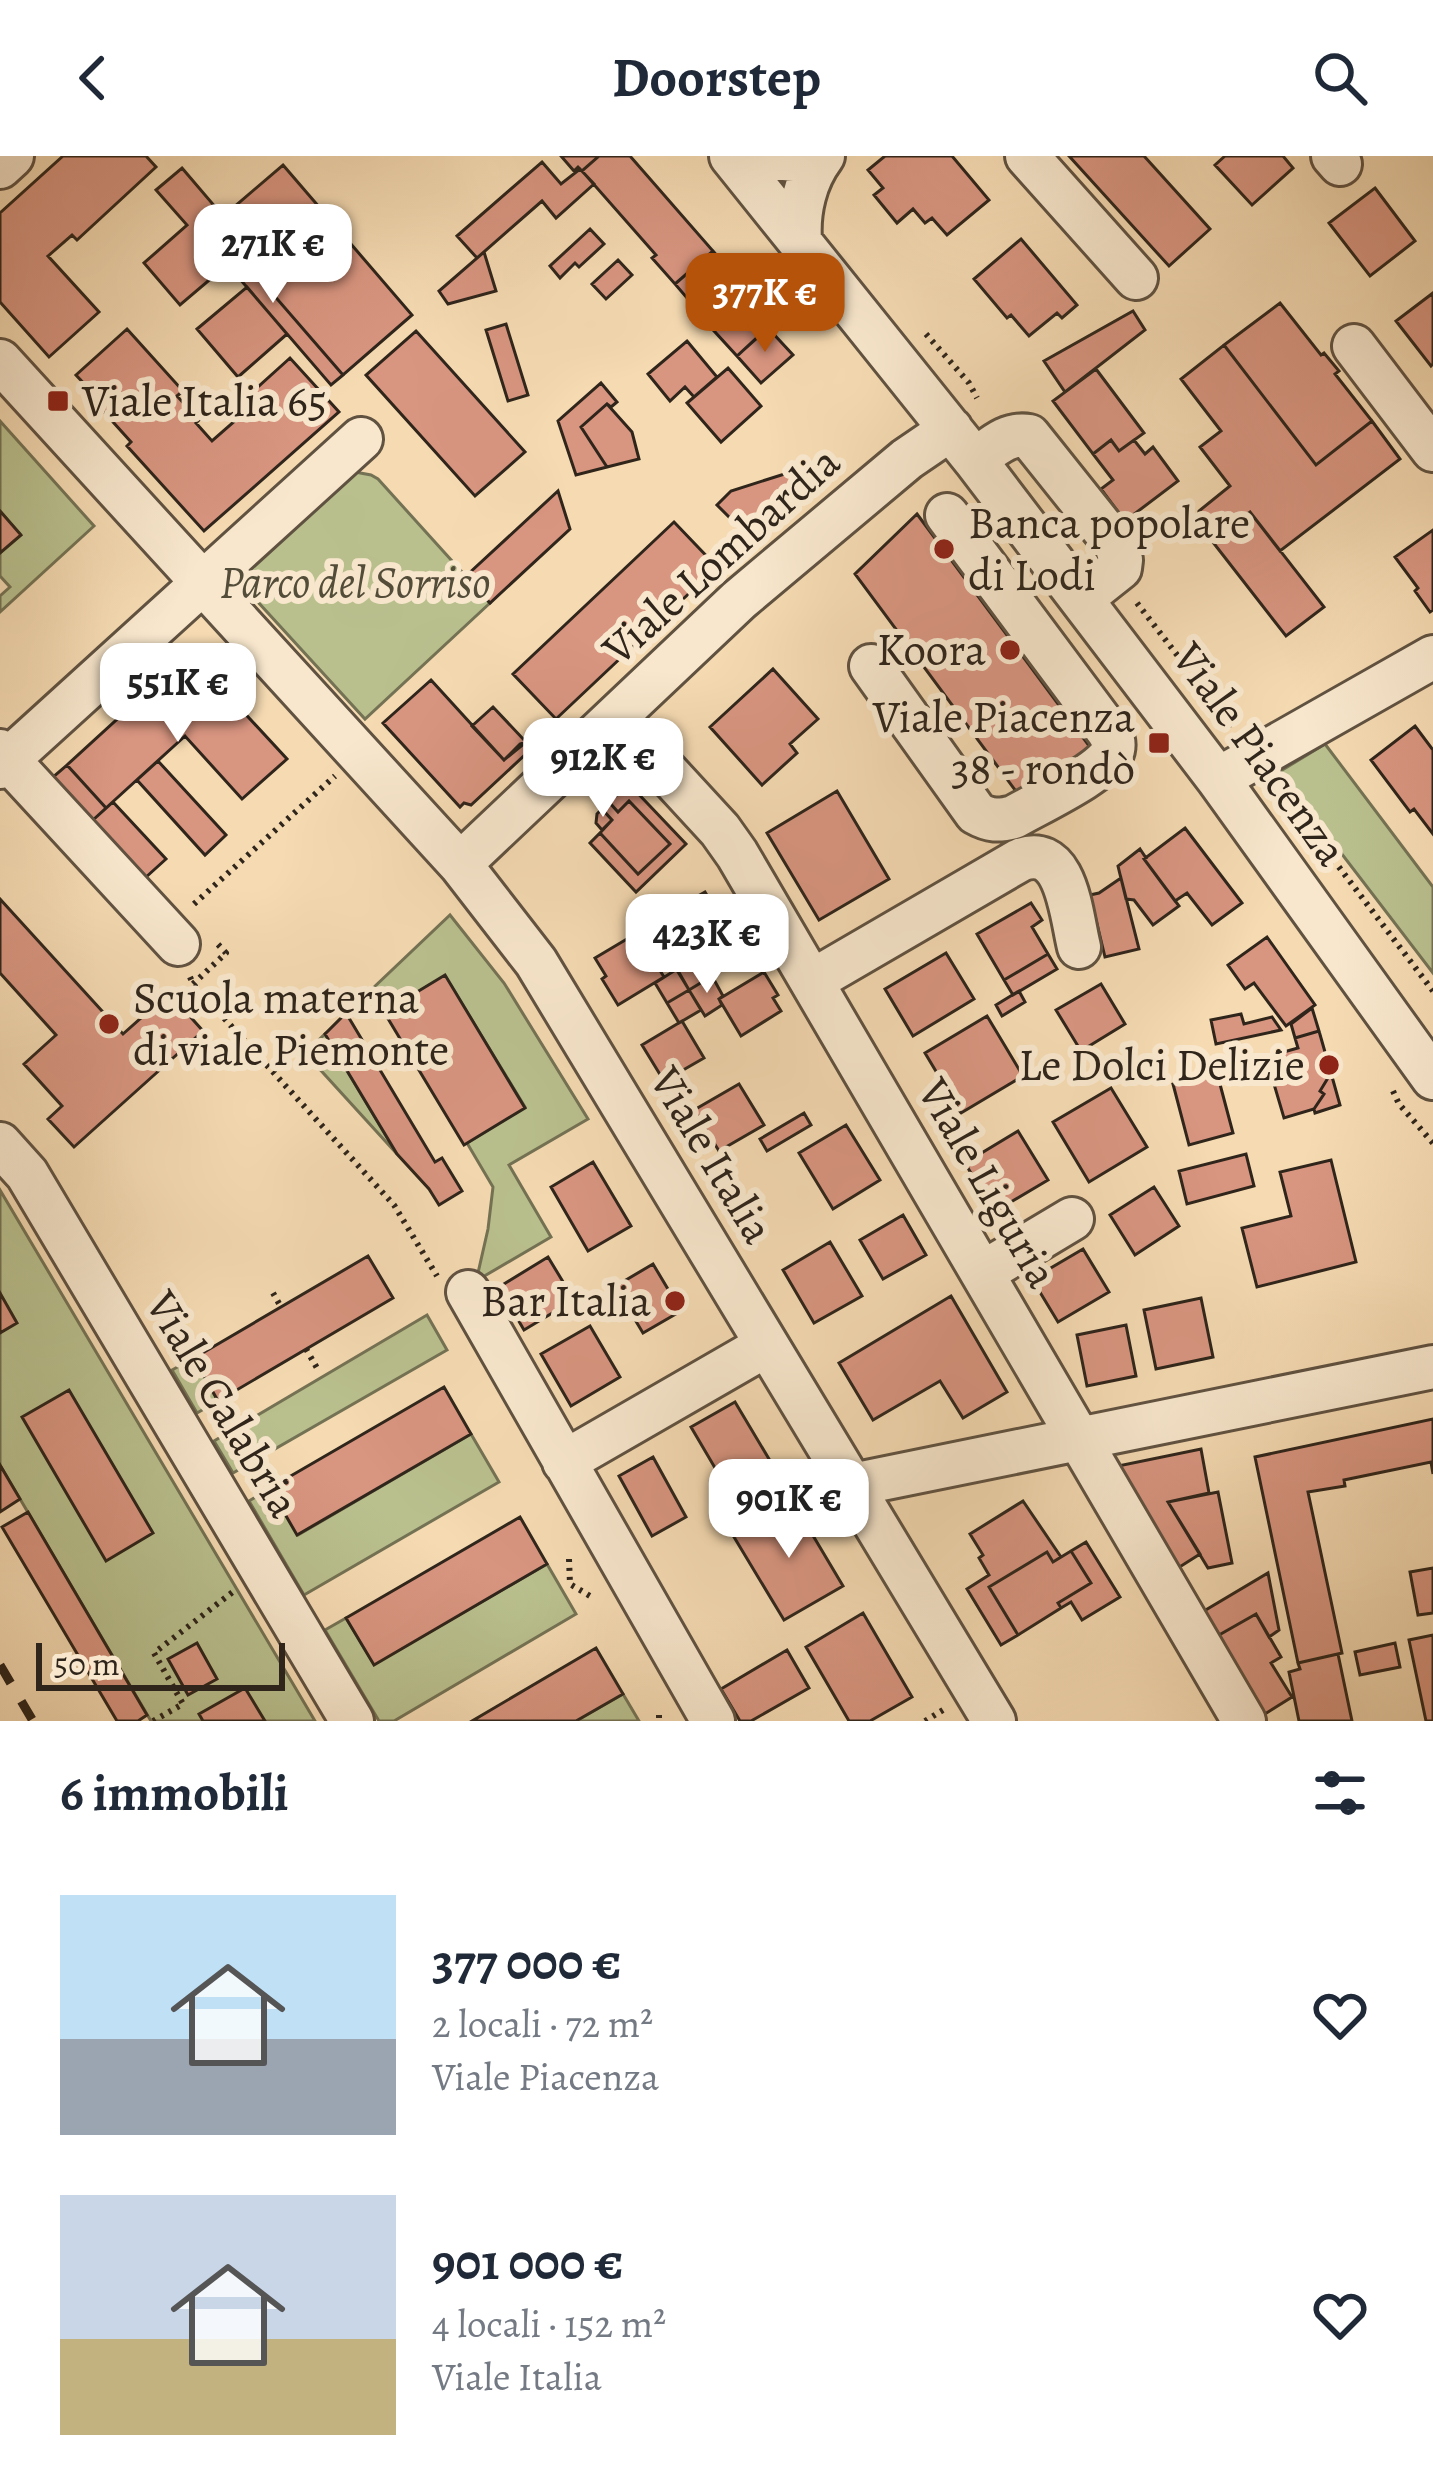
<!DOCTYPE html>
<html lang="it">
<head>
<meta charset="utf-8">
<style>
	body { margin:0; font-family:Alegreya,serif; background:#f6f6f7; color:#1f2937; height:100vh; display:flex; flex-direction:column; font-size:45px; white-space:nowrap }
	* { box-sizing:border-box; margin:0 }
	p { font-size:39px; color:#747a83 }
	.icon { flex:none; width:66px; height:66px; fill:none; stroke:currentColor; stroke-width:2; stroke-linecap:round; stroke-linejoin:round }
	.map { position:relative; height:1565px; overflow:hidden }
	.panel { display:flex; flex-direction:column; background:#fff; flex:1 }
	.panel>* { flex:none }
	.scale { position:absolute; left:36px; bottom:30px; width:249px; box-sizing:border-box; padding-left:12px; border:6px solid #2f251b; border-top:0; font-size:33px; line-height:42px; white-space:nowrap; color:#2f251b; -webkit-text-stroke:9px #f8e7cd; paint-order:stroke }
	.price { position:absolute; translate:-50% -102px; padding:0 27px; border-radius:24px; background:#fff; color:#222; font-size:39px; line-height:78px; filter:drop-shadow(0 3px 6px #0008) }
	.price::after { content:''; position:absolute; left:50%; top:72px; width:36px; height:27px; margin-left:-18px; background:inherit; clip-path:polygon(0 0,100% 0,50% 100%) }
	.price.current { background:#b45309; color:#fff }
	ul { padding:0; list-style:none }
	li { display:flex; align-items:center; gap:36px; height:300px; padding:0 60px }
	li span { display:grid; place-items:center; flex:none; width:336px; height:240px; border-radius:0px; color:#555 }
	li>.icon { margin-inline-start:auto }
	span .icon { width:144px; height:144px; fill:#fffc; stroke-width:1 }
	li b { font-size:51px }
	h2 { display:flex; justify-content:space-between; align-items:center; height:144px; padding:0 60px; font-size:51px }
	header { display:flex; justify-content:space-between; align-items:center; height:156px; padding:0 60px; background:#fff; font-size:54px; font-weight:600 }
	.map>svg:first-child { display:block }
	.green { fill:#b9c08e; stroke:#747254; stroke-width:3 }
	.building { fill:#d89580; stroke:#2f251b; stroke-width:3 }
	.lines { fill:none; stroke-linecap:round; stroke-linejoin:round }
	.minor-casing { stroke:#605241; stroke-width:48 }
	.path { stroke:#2f251b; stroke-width:6; stroke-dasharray:3 6; stroke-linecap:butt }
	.minor { stroke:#f8e7cd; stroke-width:42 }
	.rail { stroke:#2f251b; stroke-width:9; stroke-dasharray:21 21; stroke-linecap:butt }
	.poi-dot { fill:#8f2418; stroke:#f8e7cd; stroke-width:4.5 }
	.labels { text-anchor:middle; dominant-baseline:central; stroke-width:12; stroke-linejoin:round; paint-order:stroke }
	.poi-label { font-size:45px; fill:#2f251b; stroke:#f8e7cd; text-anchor:end }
	.street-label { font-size:45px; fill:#2f251b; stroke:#f8e7cd }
	.park-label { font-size:45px; font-style:italic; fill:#524c38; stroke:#f8e7cd }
</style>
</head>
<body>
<header><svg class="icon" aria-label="back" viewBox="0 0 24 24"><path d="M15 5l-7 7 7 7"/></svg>Doorstep<svg class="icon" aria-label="search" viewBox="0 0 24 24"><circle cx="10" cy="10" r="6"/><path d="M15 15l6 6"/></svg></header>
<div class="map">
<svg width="1433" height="1565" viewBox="0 0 1433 1565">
	<rect width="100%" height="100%" fill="#f5dab2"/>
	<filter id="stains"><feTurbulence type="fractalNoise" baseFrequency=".00167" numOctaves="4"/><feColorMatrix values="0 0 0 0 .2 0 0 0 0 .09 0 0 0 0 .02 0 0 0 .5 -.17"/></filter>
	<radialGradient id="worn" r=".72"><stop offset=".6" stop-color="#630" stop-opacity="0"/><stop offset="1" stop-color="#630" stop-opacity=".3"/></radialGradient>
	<!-- green -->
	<path class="green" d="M0 265 94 370 0 456V440L10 431 0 420V397L20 378 0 355Z
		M355 316 371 319 378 323 490 447 365 563 245 432 240 422 241 411Z
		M1325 588 1433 731V817L1279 616Z
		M450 759 504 827 588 963 509 1009 551 1081 481 1122 478 1117 488 1073 493 1031 467 987 525 951 445 820 384 856 371 834Z
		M325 878 397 998 305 897Z
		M0 1034 315 1565H151L0 1309Z
		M427 1159 447 1194 233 1317 214 1285Z
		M194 1202 218 1245 197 1257 172 1214Z
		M471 1278 499 1326 304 1439 249 1345 270 1332 298 1379Z
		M547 1408 576 1458 394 1565H379L325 1474 346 1462 374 1508Z
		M623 1538 639 1565H576Z"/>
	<!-- building -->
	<path class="building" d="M63 0H146L156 11 77 84 72 79 48 100 99 156 49 201 0 146V57Z
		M561 0H599L582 15 578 11 574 15Z
		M599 0H630L713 95 675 128 652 102 656 99 582 15Z
		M885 0H952L989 44 947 79 932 62 925 67 913 53 897 67 874 39 883 32 868 14Z
		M1069 0H1144L1210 73 1169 110Z
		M1225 0H1283L1293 12 1252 49 1215 9Z
		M542 6 561 28 580 13 594 28 556 62 542 45 477 102 457 80Z
		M283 9 412 159 343 219 213 69Z
		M182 12 223 60 202 79 227 109 180 149 144 107 187 69 156 34Z
		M1375 32 1415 85 1370 120 1329 67Z
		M213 69 343 219 331 229 202 79Z
		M590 73 604 88 579 111 575 107 560 122 550 110Z
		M1021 83 1077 149 1062 162 1057 157 1029 180 1011 159 1007 162 974 123Z
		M713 95 731 116 693 149 675 128Z
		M484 96 496 135 448 148 439 135Z
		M618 104 632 119 606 143 592 128Z
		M746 128 777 163 737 200 705 165Z
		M247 131 287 178 238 221 197 173Z
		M1433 137V208L1431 210 1396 165Z
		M1280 147 1321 199 1324 197 1339 215 1335 218 1372 265 1316 309 1224 189Z
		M1133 155 1145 174 1065 236 1044 205Z
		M506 168 528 239 508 245 486 174Z
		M768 172 793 199 761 227 737 200Z
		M127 173 183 235 177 240 199 264 196 267 212 285 236 264 229 257 290 202 339 256 204 375 127 290 131 286 86 236 89 233 76 219Z
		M416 175 525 296 475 340 366 219Z
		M687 185 717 221 694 241 685 231 670 245 648 218Z
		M1224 189 1316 309 1372 265 1400 303 1280 395 1250 356 1212 385 1197 365 1199 355 1230 330 1200 291 1221 275 1181 223Z
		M728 212 761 250 721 286 687 247Z
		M1096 213 1144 277 1119 295 1111 284 1093 298 1053 245Z
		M601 227 617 246 611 251 607 248 581 271 607 311 576 319 558 265Z
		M607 248 632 276 639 303 607 311 581 271Z
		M1111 284 1119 295 1134 284 1145 298 1153 291 1178 325 1125 365 1101 333 1113 324 1093 298Z
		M794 315 806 327 749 381 717 349 731 335Z
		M558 335 570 373 490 447 466 420Z
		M0 355 21 379 0 397Z
		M1250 356 1324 451 1286 480 1212 385Z
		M917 358 1090 591 1021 642 855 418Z
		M674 366 717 411 556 563 513 518Z
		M1433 374V454L1430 456 1415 435 1418 432 1395 401Z
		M189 497 214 524 171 563 147 536Z
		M773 513 818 563 790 588 797 597 762 629 710 571Z
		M214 524 287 603 242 643 185 580 106 652 67 609 147 536 171 563Z
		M431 524 504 604 520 588 526 586 529 590 528 596 471 649 464 647 460 651 383 567Z
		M493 551 526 586 504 604 472 570Z
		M1415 570 1433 594V678L1414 653 1410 656 1371 604Z
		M158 605 226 679 205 699 137 624Z
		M67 609 106 652 93 664 53 621Z
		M629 628 686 688 636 736 590 687 600 677 638 718 670 688 629 645 618 656 609 646Z
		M837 635 889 723 819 764 767 677Z
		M629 645 670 688 638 718 600 677 612 664 602 653 609 646 618 656Z
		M113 646 166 703 145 722 93 664Z
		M602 653 612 664 602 674 596 667 597 658Z
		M1185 672 1242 747 1212 769 1187 737 1175 745 1144 703Z
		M1140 693 1146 702 1144 703 1179 750 1153 769 1134 744 1126 743 1118 710Z
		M1121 722 1139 793 1105 801 1090 739 1099 737Z
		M705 736 716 754 719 752 735 779 688 807 661 761Z
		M0 743 123 878 169 837 203 875 74 991 48 963 62 950 24 908 56 879 0 817Z
		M1031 747 1042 764 1032 771 1048 798 1004 824 977 778Z
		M637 777 664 821 618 849 602 823 606 820 595 802Z
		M1267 781 1315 849 1286 870 1254 827 1245 833 1228 809Z
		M681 794 688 807 699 799 712 820 689 834 669 801Z
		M946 797 974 843 913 880 885 833Z
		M1048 798 1057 813 1013 839 1004 824Z
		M677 813 689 834 667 847 655 827Z
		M764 816 778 839 773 842 781 855 741 880 719 843Z
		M445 819 525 952 464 989 384 856Z
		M712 820 723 840 719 843 722 849 705 860 689 834Z
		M1101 828 1125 868 1081 895 1056 854Z
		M689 834 701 854 679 867 667 847Z
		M1019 835 1025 846 1002 860 996 849Z
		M1312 852 1319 875 1295 882 1291 868Z
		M346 857 435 1006 442 1002 462 1035 439 1049 429 1033 397 998 325 878Z
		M1241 858 1244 868 1272 861 1281 874 1216 888 1211 864Z
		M987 860 1023 920 961 957 925 897Z
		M682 865 704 902 664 925 642 889Z
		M1319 875 1331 917 1320 935 1324 938 1314 953 1284 962 1266 901 1298 892 1295 882Z
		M1217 917 1233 977 1189 989 1173 928Z
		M1331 917 1340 949 1315 957 1314 953 1324 938 1320 935Z
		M739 928 764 969 719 995 694 954Z
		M1111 932 1147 991 1089 1026 1053 966Z
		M804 957 811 969 767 995 760 983Z
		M846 969 880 1024 833 1053 799 997Z
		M1018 975 1048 1024 994 1056 965 1007Z
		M1246 998 1254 1030 1187 1048 1179 1015Z
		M1331 1004 1356 1106 1257 1131 1242 1072 1291 1060 1280 1016Z
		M593 1006 631 1070 588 1095 551 1031Z
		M1154 1031 1179 1070 1135 1099 1110 1059Z
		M903 1059 926 1099 883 1123 860 1084Z
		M830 1086 862 1140 814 1167 783 1114Z
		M1083 1093 1109 1136 1058 1166 1032 1123Z
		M368 1100 393 1142 218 1245 194 1202Z
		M548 1101 574 1144 524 1174 499 1131Z
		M653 1108 681 1155 643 1177 631 1157 625 1161 609 1134Z
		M0 1137 17 1167 0 1177Z
		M951 1140 1007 1236 963 1262 940 1225 873 1264 839 1207Z
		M1201 1142 1213 1201 1156 1213 1144 1154Z
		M1126 1169 1136 1220 1087 1230 1077 1179Z
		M590 1170 620 1221 571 1250 541 1198Z
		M444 1231 471 1278 297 1379 270 1332Z
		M69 1234 153 1377 106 1405 22 1261Z
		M735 1246 772 1308 728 1334 691 1271Z
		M1433 1263V1318L1431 1306 1344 1324 1345 1330 1308 1336 1342 1497 1298 1507 1255 1301Z
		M1201 1293 1209 1337 1168 1346 1200 1398 1178 1412 1118 1310Z
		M653 1301 686 1361 652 1380 619 1320Z
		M0 1309 20 1343 0 1356Z
		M1218 1336 1232 1407 1208 1412 1168 1346Z
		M1023 1345 1061 1401 1053 1406 1047 1396 989 1431 1018 1479 1001 1489 967 1433 989 1419 979 1402 983 1399 970 1378Z
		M793 1346 843 1430 784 1464 734 1381Z
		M28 1356 147 1559 138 1565H117L2 1371Z
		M520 1361 547 1408 374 1509 346 1462Z
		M1086 1386 1120 1441 1082 1464 1071 1446 1061 1452 1058 1447 1091 1427 1071 1395Z
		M1071 1395 1091 1427 1058 1447 1061 1452 1018 1479 989 1431 1047 1396 1053 1406Z
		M1433 1412V1457L1418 1459 1410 1416Z
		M1268 1417 1279 1474 1269 1481 1256 1458 1219 1479 1204 1455Z
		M863 1457 912 1541 870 1565H849L806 1491Z
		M1256 1458 1281 1501 1271 1507 1292 1541 1265 1558 1219 1479Z
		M1433 1479V1565H1426L1409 1484Z
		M197 1487 217 1523 188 1539 168 1503Z
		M1395 1487 1400 1511 1360 1519 1355 1496Z
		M596 1492 623 1538 576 1565H472Z
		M787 1494 809 1532 751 1565H740L721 1533Z
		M1338 1498 1352 1565H1299L1289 1516 1300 1513 1298 1507Z
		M245 1532 265 1565H203L199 1558Z"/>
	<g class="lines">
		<defs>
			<path id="minor" d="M731 0 975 304 1218 623 1433 922
				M742 0 798 4 811 0
				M1027 0 1136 122
				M1333 0 1340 8
				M0 11 12 0
				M800 84C798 55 805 24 823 0
				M1354 190 1433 294
				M0 205 460 708 536 806 994 1565
				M975 304C992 292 1007 276 1029 280L1116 389 1121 404 1120 412 1081 443
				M871 510 976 657C990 665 999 665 1014 661 1034 649 1108 615 1113 594 1115 585 1112 582 1108 575L947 359
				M616 561 720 674 737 698 1244 1565
				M0 595 178 788
				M0 611 361 283
				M1218 623 1433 501
				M460 708 739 444 907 303 951 273
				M812 825 1020 704C1067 686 1071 759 1079 791
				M0 988 27 1018 352 1565
				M982 1117 1072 1063
				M468 1136 713 1565
				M564 1306 767 1189
				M852 1329 1433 1211"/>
		</defs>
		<!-- minor casing -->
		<use href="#minor" class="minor-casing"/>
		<!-- path -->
		<path class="path" d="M926 178 969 227 977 242
			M1137 447 1235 574
			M1279 632 1433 835
			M194 748 335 620
			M190 821 193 828 394 1049 437 1120
			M193 828 226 797 214 784
			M1393 935 1399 948 1433 987
			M273 1137 281 1151
			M306 1193 317 1212
			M569 1403 570 1428 590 1440
			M659 1559V1565
			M153 1565 183 1548 154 1497 234 1435
			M925 1565 943 1554"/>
		<!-- minor -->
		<use href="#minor" class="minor"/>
		<!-- rail -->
		<path class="rail" d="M0 1509 33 1565"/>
	</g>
	<!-- markers -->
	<g class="poi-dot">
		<rect x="46" y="233" width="24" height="24" rx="6"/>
		<circle cx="944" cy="393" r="12"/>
		<circle cx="1010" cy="494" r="12"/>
		<rect x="1147" y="575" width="24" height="24" rx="6"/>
		<circle cx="109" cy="868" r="12"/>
		<circle cx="1329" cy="909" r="12"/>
		<circle cx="675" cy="1145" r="12"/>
	</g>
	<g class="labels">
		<!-- poi labels -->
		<g class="poi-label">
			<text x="82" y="245" text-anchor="start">Viale Italia 65</text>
			<text x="968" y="367" text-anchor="start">Banca popolare<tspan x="968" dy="52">di Lodi</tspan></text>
			<text x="986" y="494">Koora</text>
			<text x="1135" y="561">Viale Piacenza<tspan x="1135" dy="52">38 - rondò</tspan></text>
			<text x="133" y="842" text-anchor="start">Scuola materna<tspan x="133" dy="52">di viale Piemonte</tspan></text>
			<text x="1305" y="909">Le Dolci Delizie</text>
			<text x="651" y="1145">Bar Italia</text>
		</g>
		<!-- street labels -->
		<g class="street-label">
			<text transform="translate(721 399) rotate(-42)">Viale Lombardia</text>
			<text transform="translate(1260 598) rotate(54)">Viale Piacenza</text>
			<text transform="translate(712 999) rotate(59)">Viale Italia</text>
			<text transform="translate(988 1027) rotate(60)">Viale Liguria</text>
			<text transform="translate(223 1248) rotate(59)">Viale Calabria</text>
		</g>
		<!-- park labels -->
		<g class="park-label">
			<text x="355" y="426">Parco del Sorriso</text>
		</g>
	</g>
	<rect width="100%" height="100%" filter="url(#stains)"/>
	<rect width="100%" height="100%" fill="url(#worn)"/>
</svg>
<div class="scale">50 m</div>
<b class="price" style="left:273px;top:150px">271K €</b>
<b class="price current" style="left:765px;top:199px">377K €</b>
<b class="price" style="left:178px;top:589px">551K €</b>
<b class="price" style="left:603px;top:664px">912K €</b>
<b class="price" style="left:707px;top:840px">423K €</b>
<b class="price" style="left:789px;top:1405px">901K €</b>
</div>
<section class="panel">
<h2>6 immobili<svg class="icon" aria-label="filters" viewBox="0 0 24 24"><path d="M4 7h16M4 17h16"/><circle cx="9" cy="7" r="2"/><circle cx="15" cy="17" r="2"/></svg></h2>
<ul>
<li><span style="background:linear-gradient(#bfe0f5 60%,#9aa5b1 0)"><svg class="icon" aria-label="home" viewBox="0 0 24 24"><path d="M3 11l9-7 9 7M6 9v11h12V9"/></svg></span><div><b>377 000 €</b><p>2 locali · 72 m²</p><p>Viale Piacenza</p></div><svg class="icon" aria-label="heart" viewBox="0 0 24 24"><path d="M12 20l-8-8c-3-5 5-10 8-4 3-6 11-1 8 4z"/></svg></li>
<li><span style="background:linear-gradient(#c9d6e8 60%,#c2b280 0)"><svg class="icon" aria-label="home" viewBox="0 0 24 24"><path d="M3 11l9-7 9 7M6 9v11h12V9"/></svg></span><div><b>901 000 €</b><p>4 locali · 152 m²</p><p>Viale Italia</p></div><svg class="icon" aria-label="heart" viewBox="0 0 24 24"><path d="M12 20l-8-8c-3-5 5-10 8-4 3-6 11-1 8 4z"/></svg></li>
</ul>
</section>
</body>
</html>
